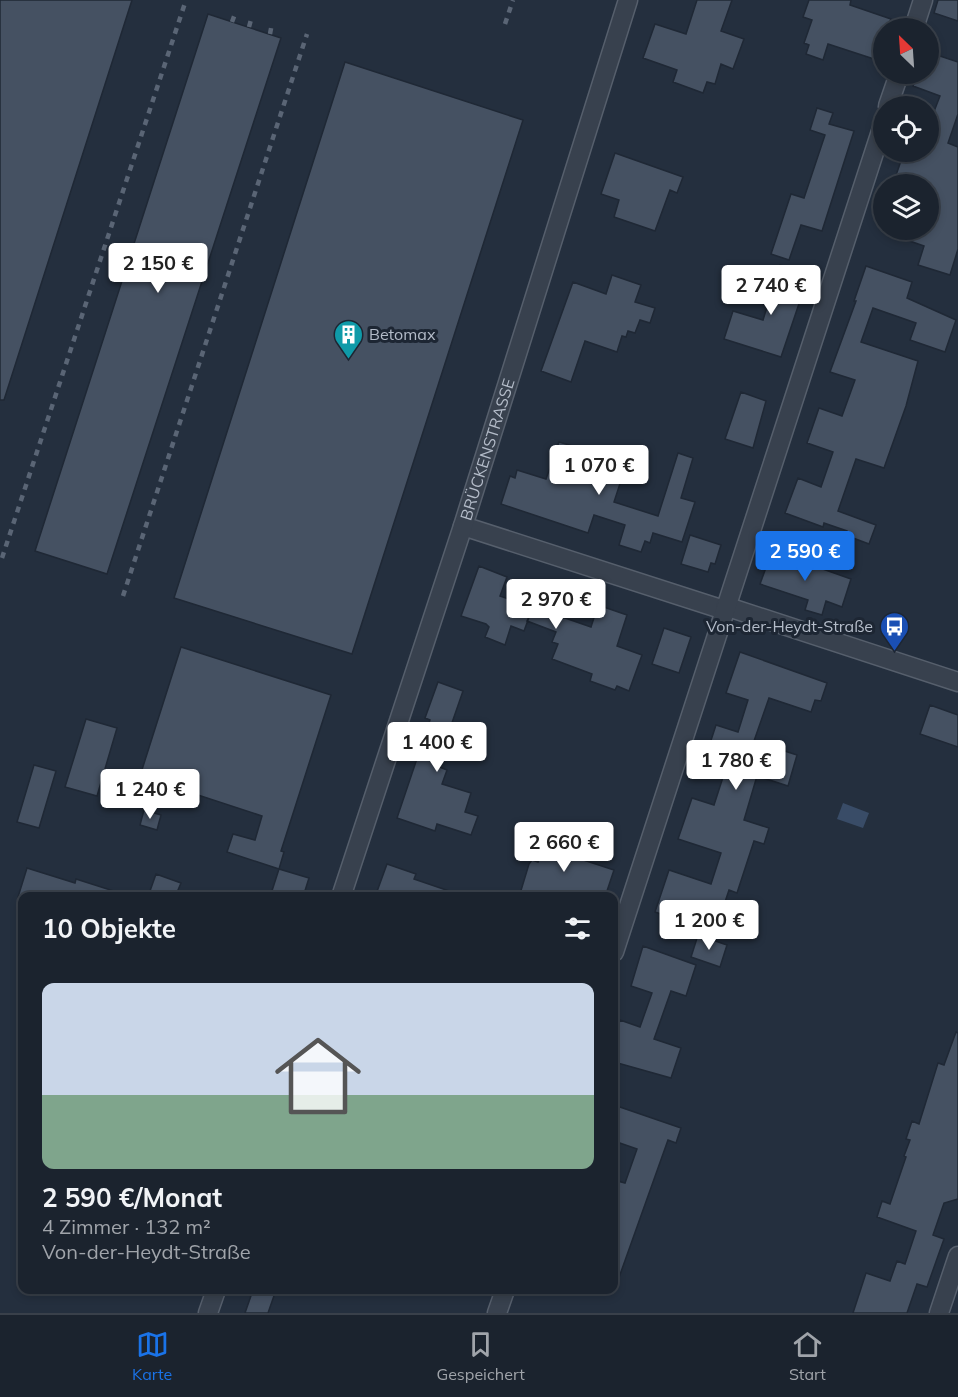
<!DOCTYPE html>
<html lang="de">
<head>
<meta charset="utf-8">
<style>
	body { margin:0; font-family:Mulish,sans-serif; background:#242b36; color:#f1f3f6; height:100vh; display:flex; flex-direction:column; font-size:22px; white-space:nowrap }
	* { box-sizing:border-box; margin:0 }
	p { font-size:20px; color:#a0a4aa }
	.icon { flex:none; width:33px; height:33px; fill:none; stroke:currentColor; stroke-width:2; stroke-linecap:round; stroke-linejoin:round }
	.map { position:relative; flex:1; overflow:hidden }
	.sheet { position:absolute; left:18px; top:892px; width:600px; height:402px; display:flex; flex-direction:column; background:#1b232e; border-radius:12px; box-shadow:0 3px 9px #0003,0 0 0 2px #39404a }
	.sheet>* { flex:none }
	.needle { width:39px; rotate:335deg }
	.tools { position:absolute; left:873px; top:18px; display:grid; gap:12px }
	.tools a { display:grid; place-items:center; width:66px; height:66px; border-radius:50%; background:#1b232e; box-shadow:0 3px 9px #0003,0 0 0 2px #39404a; font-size:30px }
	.price { position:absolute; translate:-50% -51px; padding:0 14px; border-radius:6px; background:#fff; color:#222; font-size:20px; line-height:39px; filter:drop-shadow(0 2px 3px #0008) }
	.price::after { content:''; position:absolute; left:50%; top:36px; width:18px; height:14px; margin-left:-9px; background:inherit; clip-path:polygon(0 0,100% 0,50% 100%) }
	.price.selected { background:#1a73e8; color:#fff }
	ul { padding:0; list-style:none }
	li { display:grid; align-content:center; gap:12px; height:318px; padding:0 24px }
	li+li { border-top:2px solid #39404a }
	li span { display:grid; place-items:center; height:186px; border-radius:12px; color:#555 }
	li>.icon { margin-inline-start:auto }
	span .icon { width:108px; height:108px; fill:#fffc; stroke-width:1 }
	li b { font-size:26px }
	h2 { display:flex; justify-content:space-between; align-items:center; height:72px; padding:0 24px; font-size:26px }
	.dock { display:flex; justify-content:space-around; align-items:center; height:84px; border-top:2px solid #39404a; background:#1b232e; font-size:16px; color:#a0a4aa }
	.dock a { display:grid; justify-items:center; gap:3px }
	.dock .selected { color:#1a73e8 }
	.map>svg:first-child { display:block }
	.water { fill:#394c67 }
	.building { fill:#455162; stroke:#1f2835; stroke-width:1.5 }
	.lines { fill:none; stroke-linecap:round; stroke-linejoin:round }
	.street-casing { stroke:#565f6c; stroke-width:21 }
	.street { stroke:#38414e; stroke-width:18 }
	.rail { stroke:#5a6575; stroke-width:4.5; stroke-dasharray:6 6; stroke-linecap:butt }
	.labels { text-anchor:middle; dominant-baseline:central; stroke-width:6; stroke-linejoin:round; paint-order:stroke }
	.poi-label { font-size:16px; fill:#b4bcc9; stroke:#1d2633; text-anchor:start }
	.street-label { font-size:16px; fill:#b4bcc9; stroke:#1d2633 }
</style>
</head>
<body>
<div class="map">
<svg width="958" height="1313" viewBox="0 0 958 1313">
	<rect width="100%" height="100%" fill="#242f3e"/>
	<!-- water -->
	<path class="water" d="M843 803 869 813 863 828 837 819Z"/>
	<!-- building -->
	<path class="building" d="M0 0H132L4 400H0Z
		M697 0H732L721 31 744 39 733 69 721 64 715 84 707 82 703 93 673 82 677 70 643 58 655 24 686 34Z
		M809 0H851L850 5 891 19 887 28H884V40L877 60 828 44 823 60 806 54 809 45 804 43 812 20 803 17Z
		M938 0H958V21L934 13Z
		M208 14 281 38 107 574 35 551Z
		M928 52 958 62V114L948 143 958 147V249L950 275 918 265 924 246 884 232 885 230H928V184H893L904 152H928V127L940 96 913 86 918 74H928Z
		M345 62 523 120 352 654 174 598Z
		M817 108 833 113 829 124 854 131 822 231 801 225 789 260 771 254 791 194 804 198 825 135 810 130Z
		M615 153 683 177 677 193 670 190 655 231 614 217 619 200 601 194Z
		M780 265 809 274 781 357 724 339 733 311 763 320Z
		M866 266 912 282 907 298 956 320 945 352 910 340 916 323 873 308 861 342 918 361 906 406 884 468 856 459 838 511 876 525 869 544 853 538 847 531 824 523 823 527 785 513 798 478 821 487 833 452 807 443 819 408 842 416 855 380 830 372 856 301H854Z
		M612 275 641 285 635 302 655 308 650 323 640 320 635 333 628 331 626 337 622 336 617 352 585 341 571 382 541 371 573 282 606 294Z
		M741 392 766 401 753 448 725 439Z
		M559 442 603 455 605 448 629 456 614 502 658 516 678 453 693 458 681 498 695 502 682 542 653 533 650 543 645 541 641 552 619 545 625 525 594 515 588 533 501 504 510 476 515 478 517 470 546 479Z
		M690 535 721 545 715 564 711 563 708 572 681 564Z
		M772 551 851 579 842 607 826 601 822 615 805 610 808 600 760 584Z
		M479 566 507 577 500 596 532 607 540 587 566 596 562 617 591 627 598 605 627 615 617 646 642 655 629 691 617 686 615 690 590 681 592 674 552 659 558 644 552 642 556 632 527 621 531 612 524 631 511 626 505 645 485 637 489 627 486 624 461 616Z
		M664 628 691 637 679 673 652 664Z
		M181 647 331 695 281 851 284 852 279 869 227 852 233 834 255 840 262 816 140 776Z
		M740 652 827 683 821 701 815 700 811 712 769 698 754 741 797 755 788 786 757 776 744 820 769 828 764 844 754 841 737 893 729 890 715 932 655 912 669 870 711 884 721 853 678 839 692 798 714 805 725 771 703 765 716 725 738 732 748 700 726 693Z
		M438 682 463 691 437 766 447 770 442 784 471 793 465 812 478 816 471 835 437 824 435 831 397 818 430 720 425 718Z
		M930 705 958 715V747L920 734Z
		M86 719 117 728 97 796 65 787Z
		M34 765 56 771 39 828 17 822Z
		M144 810 161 815 157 830 140 825Z
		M550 828 569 835 562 853 614 870 605 897H519L529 864 532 860 538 862Z
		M387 864 416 874 414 879 458 894V897H375Z
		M27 868 75 883 76 879 120 893V897H18Z
		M279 869 309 878 303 897H270Z
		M156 874 181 883 175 897 150 891Z
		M698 935 727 945 720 967 691 957Z
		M643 946 696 965 686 996 671 991 654 1039 681 1048 671 1078 614 1062V1040L620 1020 640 1027 652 993 631 986Z
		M956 1032 958 1033V1199L944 1203 933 1235 944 1239 927 1287 917 1284 907 1313H853L866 1273 890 1281 897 1261 905 1264 916 1231 877 1217 882 1201 890 1204 906 1157 904 1156 910 1140 906 1139 912 1121 919 1124 938 1063 944 1065Z
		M614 1105 681 1128 676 1143 668 1140 617 1283H614V1180L625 1183 637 1149 614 1141Z
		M253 1290H276L268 1313H245Z"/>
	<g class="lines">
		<defs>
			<g id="street">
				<path d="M914 28 923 0"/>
				<path d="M888 106 899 74"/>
				<path d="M463 526 724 610"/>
				<path d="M725 606 958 682"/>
				<path id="s1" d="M341 897 463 526 628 0"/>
				<path d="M614 952 884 122"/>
				<path d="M208 1313 216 1290"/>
				<path d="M497 1313 505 1290"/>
				<path d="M939 1313 958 1256"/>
			</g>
		</defs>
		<!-- street casing -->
		<use href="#street" class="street-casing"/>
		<!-- street -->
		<use href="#street" class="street"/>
		<!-- rail -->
		<path class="rail" d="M232 22 236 11
			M505 24 513 0
			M249 27 252 16
			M270 34 272 23
			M2 558 186 0
			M123 596 307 34"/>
	</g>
	<!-- icons -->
	<defs>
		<symbol id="building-pin" viewBox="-11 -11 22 30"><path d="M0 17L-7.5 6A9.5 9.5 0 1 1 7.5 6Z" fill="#0f9aa8" stroke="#1d2633"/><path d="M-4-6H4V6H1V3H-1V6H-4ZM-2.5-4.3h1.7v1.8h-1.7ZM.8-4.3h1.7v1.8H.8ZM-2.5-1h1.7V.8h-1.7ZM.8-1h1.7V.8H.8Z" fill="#fff"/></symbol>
		<symbol id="bus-pin" viewBox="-11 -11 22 30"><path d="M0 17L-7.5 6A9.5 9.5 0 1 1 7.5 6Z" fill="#1a4fb4" stroke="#1d2633"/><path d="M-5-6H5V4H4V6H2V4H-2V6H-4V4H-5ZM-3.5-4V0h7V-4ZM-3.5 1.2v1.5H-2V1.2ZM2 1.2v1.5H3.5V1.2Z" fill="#fff"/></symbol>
	</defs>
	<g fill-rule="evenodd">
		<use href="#building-pin" x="332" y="318" width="33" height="45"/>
		<use href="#bus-pin" x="878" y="610" width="33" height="45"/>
	</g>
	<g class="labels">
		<!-- poi labels -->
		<g class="poi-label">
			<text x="369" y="334">Betomax</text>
			<text x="873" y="626" text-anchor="end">Von-der-Heydt-Straße</text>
		</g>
		<!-- street labels -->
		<g class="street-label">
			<text stroke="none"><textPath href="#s1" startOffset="471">BRÜCKENSTRASSE</textPath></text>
		</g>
	</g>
</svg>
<div class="tools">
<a><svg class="needle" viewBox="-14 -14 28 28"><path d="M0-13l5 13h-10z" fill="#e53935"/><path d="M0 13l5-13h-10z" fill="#a0a4aa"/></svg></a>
<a><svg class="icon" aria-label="locate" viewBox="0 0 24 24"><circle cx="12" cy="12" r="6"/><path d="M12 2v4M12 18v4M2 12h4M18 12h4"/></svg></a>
<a><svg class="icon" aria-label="layers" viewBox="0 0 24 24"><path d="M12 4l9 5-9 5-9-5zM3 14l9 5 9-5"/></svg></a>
</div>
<b class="price" style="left:158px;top:294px">2 150 €</b>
<b class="price" style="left:771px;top:316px">2 740 €</b>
<b class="price" style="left:599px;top:496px">1 070 €</b>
<b class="price selected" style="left:805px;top:582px">2 590 €</b>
<b class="price" style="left:556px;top:630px">2 970 €</b>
<b class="price" style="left:437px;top:773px">1 400 €</b>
<b class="price" style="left:736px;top:791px">1 780 €</b>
<b class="price" style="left:150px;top:820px">1 240 €</b>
<b class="price" style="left:564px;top:873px">2 660 €</b>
<b class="price" style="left:709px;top:951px">1 200 €</b>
<section class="sheet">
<h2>10 Objekte<svg class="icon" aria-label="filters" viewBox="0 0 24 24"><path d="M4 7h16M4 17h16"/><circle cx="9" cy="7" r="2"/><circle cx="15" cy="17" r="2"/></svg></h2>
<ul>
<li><span style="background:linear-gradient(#c9d6e8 60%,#7fa58c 0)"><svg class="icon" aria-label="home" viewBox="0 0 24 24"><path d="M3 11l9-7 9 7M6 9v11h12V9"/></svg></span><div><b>2 590 €/Monat</b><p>4 Zimmer · 132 m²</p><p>Von-der-Heydt-Straße</p></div></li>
</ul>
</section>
</div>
<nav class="dock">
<a class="selected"><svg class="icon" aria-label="map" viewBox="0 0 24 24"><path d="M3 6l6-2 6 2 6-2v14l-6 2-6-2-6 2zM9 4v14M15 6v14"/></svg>Karte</a>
<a><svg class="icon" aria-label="saved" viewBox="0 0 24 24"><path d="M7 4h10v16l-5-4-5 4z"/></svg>Gespeichert</a>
<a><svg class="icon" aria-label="home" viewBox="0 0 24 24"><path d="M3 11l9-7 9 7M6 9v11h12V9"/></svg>Start</a>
</nav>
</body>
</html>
